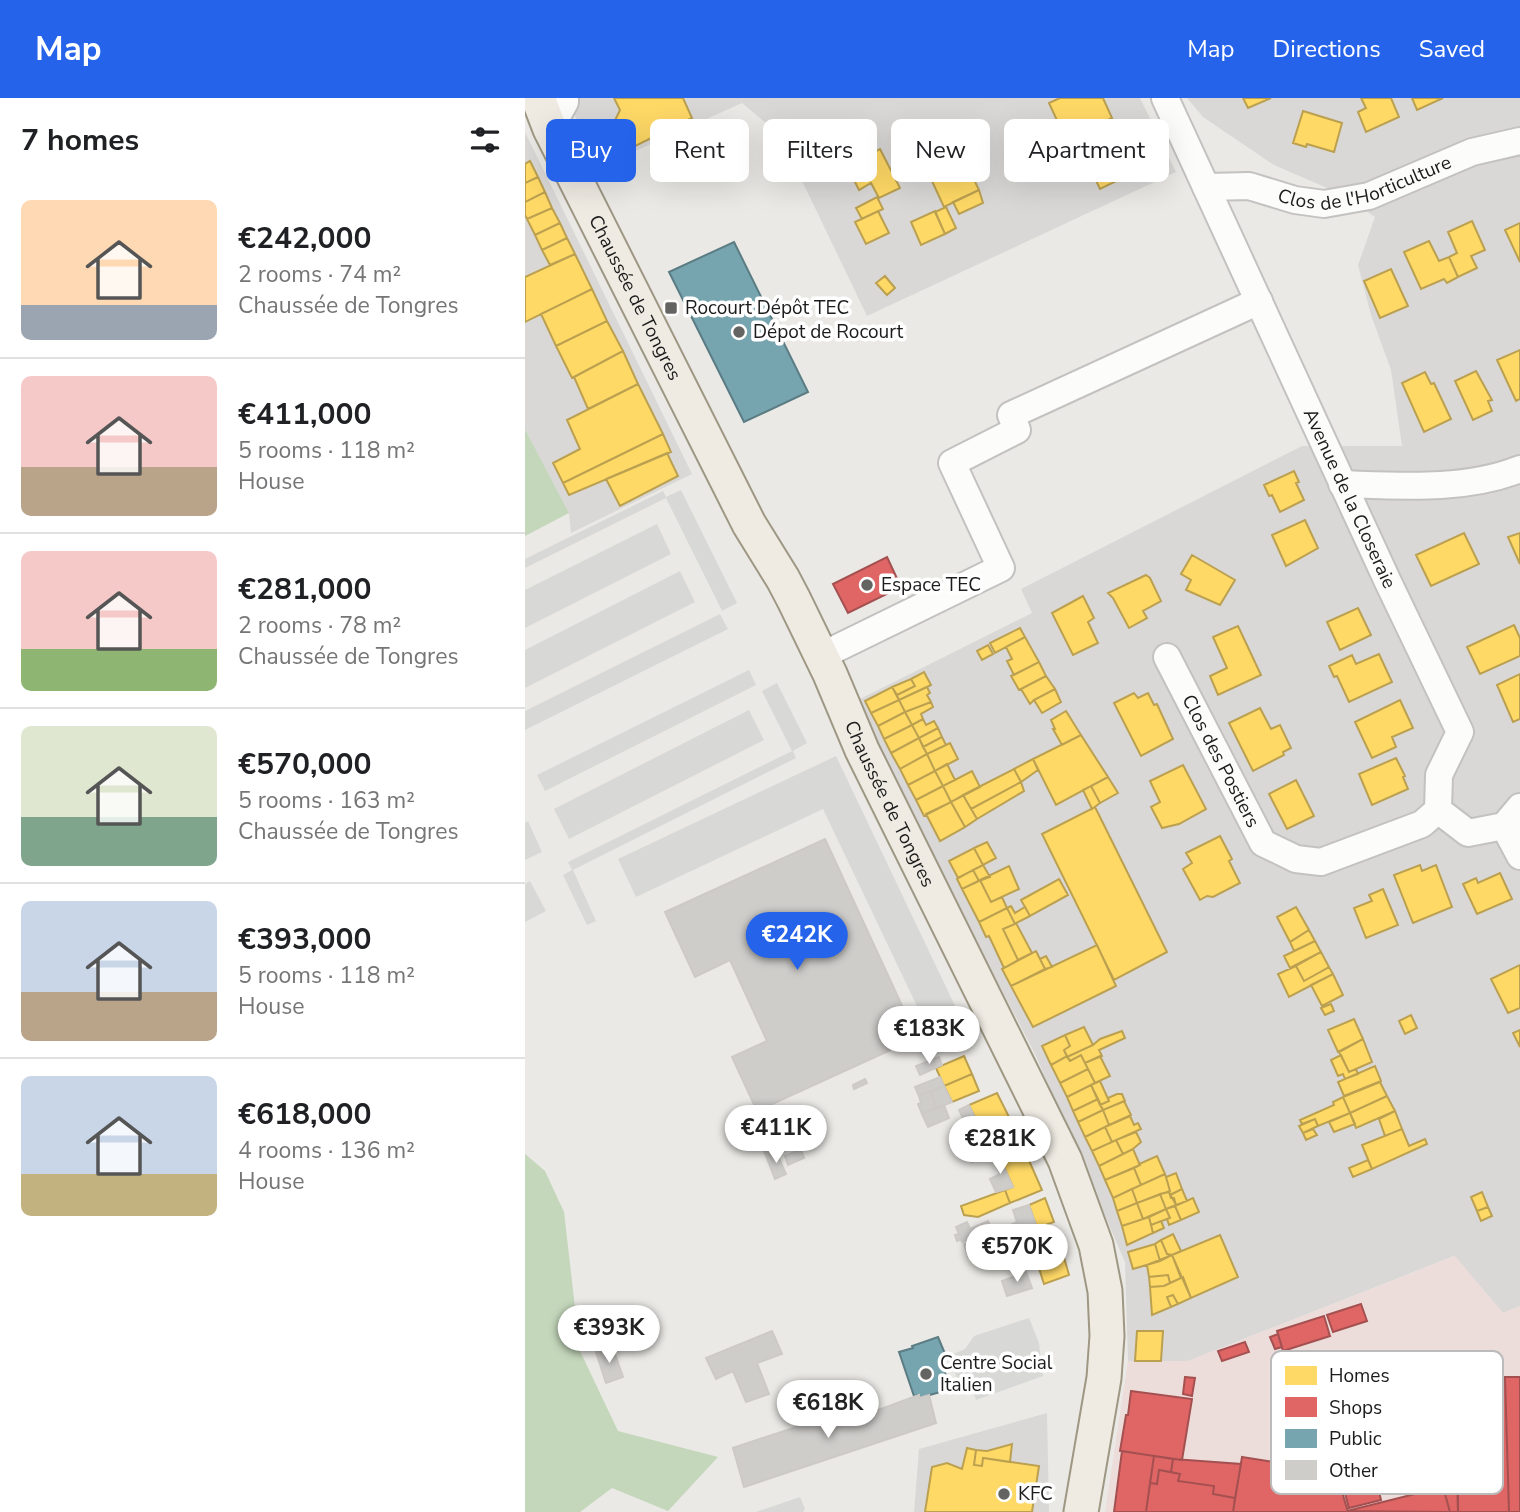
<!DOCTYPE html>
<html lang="en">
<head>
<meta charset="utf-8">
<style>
	body { margin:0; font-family:"Nunito Sans",sans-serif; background:#f2f2f2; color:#202124; height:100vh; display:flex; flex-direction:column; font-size:26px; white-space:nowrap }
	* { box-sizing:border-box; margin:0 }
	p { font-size:23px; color:#757577 }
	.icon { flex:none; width:38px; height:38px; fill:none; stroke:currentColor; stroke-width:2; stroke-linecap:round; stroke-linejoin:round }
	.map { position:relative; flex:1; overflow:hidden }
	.details { display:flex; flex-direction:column; background:#fff; width:525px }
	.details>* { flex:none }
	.banner { position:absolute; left:21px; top:21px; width:665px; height:63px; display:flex; gap:14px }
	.price { position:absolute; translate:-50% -60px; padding:0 16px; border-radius:24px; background:#fff; color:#222; font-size:23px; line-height:46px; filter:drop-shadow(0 2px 4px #0008) }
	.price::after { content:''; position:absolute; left:50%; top:42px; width:21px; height:16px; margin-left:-10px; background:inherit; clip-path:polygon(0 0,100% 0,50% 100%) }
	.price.on { background:#2563eb; color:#fff }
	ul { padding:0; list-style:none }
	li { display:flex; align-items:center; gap:21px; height:175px; padding:0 21px }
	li+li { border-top:2px solid #e0e0e0 }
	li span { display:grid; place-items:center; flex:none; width:196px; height:140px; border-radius:10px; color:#555 }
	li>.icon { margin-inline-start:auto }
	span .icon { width:84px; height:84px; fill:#fffc; stroke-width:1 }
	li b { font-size:30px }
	h2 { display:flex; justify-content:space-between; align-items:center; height:84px; padding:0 21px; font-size:30px }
	.tag { padding:0 24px; border-radius:10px; background:#fff; box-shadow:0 7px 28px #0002; font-size:24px; line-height:63px }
	.tag.on { background:#2563eb; color:#fff }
	header { display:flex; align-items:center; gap:42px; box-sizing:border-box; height:98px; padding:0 35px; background:#2563eb; color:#fff }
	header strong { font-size:33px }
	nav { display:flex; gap:38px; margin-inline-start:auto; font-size:24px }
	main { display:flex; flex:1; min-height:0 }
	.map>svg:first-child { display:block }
	.residential { fill:#d9d8d6 }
	.commercial { fill:#ecdddb }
	.religious { fill:#d8d8d6 }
	.forest { fill:#c4d7bb }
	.homes { fill:#ffd966; stroke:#bba050; stroke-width:2 }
	.shops { fill:#e06666; stroke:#a55050; stroke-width:2 }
	.public { fill:#76a5af; stroke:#5b7c83; stroke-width:2 }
	.building { fill:#cecdca; stroke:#cdcac6; stroke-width:2 }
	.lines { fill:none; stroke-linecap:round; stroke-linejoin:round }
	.minor-casing { stroke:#c3c2c1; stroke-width:30 }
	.major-casing { stroke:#9e9783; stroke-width:37 }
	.minor { stroke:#fcfcfb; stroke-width:26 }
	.major { stroke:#efebe3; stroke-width:33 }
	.poi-dot { fill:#646462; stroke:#fff; stroke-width:2.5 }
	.labels { text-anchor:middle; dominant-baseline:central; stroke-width:7; stroke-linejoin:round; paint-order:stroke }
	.street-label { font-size:19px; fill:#1c1c1c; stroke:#fff }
	.poi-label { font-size:19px; fill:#1c1c1c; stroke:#fff; text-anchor:start }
	.key { fill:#fff; stroke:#bbb; stroke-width:2 }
	.key-label { font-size:19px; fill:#1c1c1c }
</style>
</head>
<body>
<header>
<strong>Map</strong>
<nav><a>Map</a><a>Directions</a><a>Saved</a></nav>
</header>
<main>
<section class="details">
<h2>7 homes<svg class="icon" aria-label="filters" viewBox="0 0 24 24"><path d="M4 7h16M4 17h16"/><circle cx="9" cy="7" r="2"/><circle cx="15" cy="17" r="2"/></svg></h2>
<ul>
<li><span style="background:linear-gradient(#ffd9b3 75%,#9aa5b1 0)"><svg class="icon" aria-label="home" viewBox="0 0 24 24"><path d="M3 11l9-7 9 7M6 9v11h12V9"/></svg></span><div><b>€242,000</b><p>2 rooms · 74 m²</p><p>Chaussée de Tongres</p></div></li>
<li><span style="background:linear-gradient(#f6c9c9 65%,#b9a48a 0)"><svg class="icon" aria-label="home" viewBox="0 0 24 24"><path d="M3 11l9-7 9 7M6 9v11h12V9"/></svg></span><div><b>€411,000</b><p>5 rooms · 118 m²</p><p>House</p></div></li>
<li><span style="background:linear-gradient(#f6c9c9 70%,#8fb573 0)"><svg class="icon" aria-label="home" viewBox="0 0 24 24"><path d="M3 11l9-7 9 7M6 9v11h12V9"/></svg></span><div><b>€281,000</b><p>2 rooms · 78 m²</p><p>Chaussée de Tongres</p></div></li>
<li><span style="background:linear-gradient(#dfe7d0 65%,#7fa58c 0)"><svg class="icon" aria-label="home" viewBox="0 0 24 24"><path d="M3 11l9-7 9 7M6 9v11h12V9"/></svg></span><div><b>€570,000</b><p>5 rooms · 163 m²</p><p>Chaussée de Tongres</p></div></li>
<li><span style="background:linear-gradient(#c9d6e8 65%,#b9a48a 0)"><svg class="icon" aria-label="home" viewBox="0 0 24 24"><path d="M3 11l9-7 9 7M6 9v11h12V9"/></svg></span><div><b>€393,000</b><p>5 rooms · 118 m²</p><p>House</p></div></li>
<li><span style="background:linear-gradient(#c9d6e8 70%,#c2b280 0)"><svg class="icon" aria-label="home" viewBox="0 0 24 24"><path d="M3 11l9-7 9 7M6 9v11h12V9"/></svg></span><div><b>€618,000</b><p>4 rooms · 136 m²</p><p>House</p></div></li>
</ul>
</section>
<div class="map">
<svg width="995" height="1414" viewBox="0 0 995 1414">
	<rect width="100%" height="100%" fill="#eae9e5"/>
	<!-- residential -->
	<path class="residential" d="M52 0H615L651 74 342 218 255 37 217 5 75 69 50 18Z
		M662 0H995V1208L978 1215 929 1158 663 1263H603L600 1164 510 956 327 605 507 515 496 491 777 348H877L866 272 846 217 833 167 850 119 816 96 749 67 678 19Z
		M0 34 167 376 46 435 44 415 0 331Z
		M522 1315 524 1414H389L394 1351Z"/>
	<!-- commercial -->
	<path class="commercial" d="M930 1158 978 1215 995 1208V1414H580L603 1263H663Z"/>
	<!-- religious -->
	<path class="religious" d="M156 392 212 505 197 513 141 400 0 470V461L138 393 141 399Z
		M132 426 146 456 0 530V492Z
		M155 473 170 504 0 590V552Z
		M195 516 203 531 0 632V613Z
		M224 572 231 587 20 693 12 677Z
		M252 585 282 645 268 653 271 660 48 772 71 823 62 827 38 777 47 772 43 764 267 653 237 593Z
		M224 612 239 642 44 741 29 711Z
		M311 658 431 910 400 925 298 711 111 799 93 761Z
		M3 723 17 754 0 762V725Z
		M5 783 21 813 0 824V786Z
		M504 1220 514 1245 518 1278 451 1302 447 1289 436 1292 424 1258 440 1251 449 1238Z
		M275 1399 280 1411 278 1414H231Z"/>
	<!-- forest -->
	<path class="forest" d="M0 331 44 415 0 438Z
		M0 1056 20 1073 39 1114 55 1253 93 1333 193 1359 143 1413 87 1390 55 1414H0Z"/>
	<!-- homes -->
	<path class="homes" d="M89 0H158L167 20 88 59 80 43 95 12Z
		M535 0H578L587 20 541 42 524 5Z
		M718 0H746L723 10Z
		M836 0H866L874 19 841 34 833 14 841 10Z
		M887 0H918L892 12Z
		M778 13 817 25 809 54 782 46 781 49 768 45Z
		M595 37 612 73 575 91 558 55Z
		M355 51 375 90 354 100 346 85 334 92 322 68Z
		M5 63 13 79 0 85V66Z
		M442 67 454 92 419 109 406 81 418 75 420 78Z
		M13 79 20 94 0 104V85Z
		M454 92 458 105 434 116 428 104Z
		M20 94 27 110 2 121 0 117V104Z
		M352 99 358 111 337 121 331 110Z
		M421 109 431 130 420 136 410 114Z
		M27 110 35 125 10 137 2 121Z
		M353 113 364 135 341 146 330 124Z
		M410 113 420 136 396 147 386 124Z
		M947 123 960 152 946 158 952 170 933 179 924 159 932 155 923 134Z
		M35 125 42 140 17 152 10 137Z
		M995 125V164L980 132Z
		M42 140 50 156 25 167 17 152Z
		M904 143 914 163 924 159 933 179 922 185 919 181 896 191 879 154Z
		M50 156 67 191 0 224V179Z
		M866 171 883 208 855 220 839 183Z
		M360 178 370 190 362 197 351 185Z
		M67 191 82 223 31 248 16 216Z
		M82 223 98 253 47 280 31 248Z
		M995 252V301L991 303 972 262Z
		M98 253 113 286 63 311 49 279Z
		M951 273 967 302 963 303 967 313 948 322 930 283Z
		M900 274 906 286 909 285 926 321 899 334 877 285Z
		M113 286 138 336 38 385 28 365 55 351 42 322Z
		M138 336 146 354 44 397 38 385Z
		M142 355 153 378 95 408 81 381Z
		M769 373 774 384 771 385 779 402 755 414 747 397 744 398 739 387Z
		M780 422 793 450 761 468 747 437Z
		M939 435 954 466 906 488 891 457Z
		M995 435V466L983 439Z
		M667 457 710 482 695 507 661 492 666 482 656 476Z
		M621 477 625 480 636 503 618 513 622 520 604 530 588 500 583 495Z
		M558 498 569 520 563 524 573 545 548 557 527 515Z
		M833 510 846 537 815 552 802 524Z
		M989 527 995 540V558L955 576 942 549Z
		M713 528 736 577 693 597 685 578 702 570 688 539Z
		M495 530 500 539 470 555 465 545Z
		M500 539 514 564 489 577 482 563 487 561 481 549Z
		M463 547 468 556 457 562 452 553Z
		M854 556 867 584 824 604 812 578 809 579 804 568 827 557 831 566Z
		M514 564 521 578 494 592 486 578Z
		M399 574 406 587 374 602 372 597 390 588 386 581Z
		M995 576V621L988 624 972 587Z
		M521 578 530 591 509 602 505 606 496 591Z
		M386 581 390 588 372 597 367 589Z
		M367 589 374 602 346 615 340 603Z
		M402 589 405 595 402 597 406 604 380 614 374 602Z
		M530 591 536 604 517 615 509 602Z
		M609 595 613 600 623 595 629 607 632 606 648 641 616 658 589 605Z
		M374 602 380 614 353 628 346 615Z
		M875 602 888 630 867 639 871 649 847 660 830 624Z
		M406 604 408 609 396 616 398 621 387 627 380 614Z
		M735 610 746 631 755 627 766 650 758 654 759 657 728 673 704 625Z
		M541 613 556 637 537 647 528 631H530L526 622Z
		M380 614 387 627 359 641 353 628Z
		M398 621 401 627 409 623 413 630 394 640 387 627Z
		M387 627 394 640 366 655 359 641Z
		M413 630 417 639 398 649 394 640Z
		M556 637 583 679 531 707 508 661Z
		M417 639 421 647 402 656 398 649Z
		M394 640 402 656 375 671 366 655Z
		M425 645 433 661 410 673 402 656Z
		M402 656 410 673 383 687 375 671Z
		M871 660 880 678 878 679 883 691 847 707 834 676Z
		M508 661 513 672 496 684 489 671Z
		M422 666 430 682 418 688 410 673Z
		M658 667 681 711 654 726 637 730 626 709 635 704 625 683Z
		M489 671 496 684 446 711 438 697Z
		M410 673 418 688 391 702 383 687Z
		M447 673 455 689 426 704 418 688Z
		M583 679 593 695 575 705 566 688Z
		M771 682 789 718 762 731 744 696Z
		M496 684 499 693 452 721 446 711Z
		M418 688 426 704 399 718 391 702Z
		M566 688 575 705 567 711 558 692Z
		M438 697 452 721 440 729 426 704Z
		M426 704 440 729 415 743 401 716Z
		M570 709 642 854 589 882 517 736Z
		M695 738 707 761 704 763 715 785 688 799 682 798 675 802 658 771 667 765 661 755Z
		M462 744 471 760 458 767 449 750Z
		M449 750 458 767 433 780 424 763Z
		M458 767 465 779 454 783 448 772Z
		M895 767 897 773 911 767 927 809 888 825 869 777Z
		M484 768 494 791 466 804 455 782Z
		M448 772 454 783 437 791 432 781Z
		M975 775 987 801 952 816 938 786 951 780 953 785Z
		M534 781 543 797 505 818 496 802Z
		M455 782 466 804 477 799 482 810 454 824 437 791Z
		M858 791 873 827 841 840 829 810 847 803 844 797Z
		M486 808 490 815 500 809 505 818 491 825 507 855 493 862 478 831 490 826 482 810Z
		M771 809 784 832 765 844 752 819Z
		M482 810 490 826 478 831 493 862 479 870 464 838 461 839 454 824Z
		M784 832 790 843 769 853 765 844Z
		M790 843 796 854 765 870 759 858Z
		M572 847 591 888 508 929 486 888Z
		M511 853 520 871 486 888 477 871Z
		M796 854 804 869 779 883 771 868Z
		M521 858 527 869 520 871 515 861Z
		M995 867V910L983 915 966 881Z
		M771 868 779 883 804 869 808 876 764 899 753 876Z
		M808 876 818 897 797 908 786 887Z
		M806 906 809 913 800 917 796 910Z
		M886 917 892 930 880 936 874 923Z
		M829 921 838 941 813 954 803 932Z
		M559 929 568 947 542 959 539 952 545 948 540 937Z
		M995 932V949L988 935Z
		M597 933 600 940 574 952 577 958 560 965 556 957 545 963 542 959 568 947 575 941Z
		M540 937 545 948 539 952 542 958 526 967 517 948Z
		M838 941 847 964 824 974 814 954Z
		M556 957 563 971 535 985 526 967 542 958 545 963Z
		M816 957 824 974 831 971 833 976 820 981 818 976 813 978 806 962Z
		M439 958 447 976 419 988 411 970Z
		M575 958 585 978 570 985 560 965Z
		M850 968 856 983 819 998 813 984Z
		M563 971 570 985 542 999 535 985Z
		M447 976 454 993 427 1004 419 988Z
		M575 983 584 1003 575 1007 566 987Z
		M855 984 862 998 825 1015 818 999Z
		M566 987 573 1001 548 1013 542 999Z
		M472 995 489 1029 460 1042 444 1007Z
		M592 996H597L600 1003 578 1012 575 1007 584 1003 583 1000Z
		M862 998 870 1013 831 1030 825 1015Z
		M818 999 825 1015 793 1028 790 1021 777 1026 775 1022 809 1007 808 1004Z
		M573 1001 578 1012 553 1024 548 1013Z
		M599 1003 606 1017 584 1027 578 1012Z
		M578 1012 584 1027 560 1039 553 1024Z
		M870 1013 877 1031 860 1038 854 1021Z
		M825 1015 830 1026 809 1034 804 1024Z
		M605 1018 609 1027 613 1025 616 1031 587 1044 580 1029Z
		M790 1021 793 1028 778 1035 774 1028Z
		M489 1029 495 1042 467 1056 460 1042Z
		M580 1029 587 1044 567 1053 560 1039Z
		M788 1031 792 1037 781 1042 778 1035Z
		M877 1031 884 1048 900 1041 902 1046 847 1071 837 1047Z
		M611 1034 616 1044 608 1051 598 1056 591 1042Z
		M495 1042 517 1092 485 1105 480 1092 488 1089 472 1054Z
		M591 1042 598 1056 574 1068 567 1053Z
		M608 1051 615 1067 580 1082 574 1068Z
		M632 1058 640 1076 616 1087 609 1070 615 1067 614 1066Z
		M843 1062 847 1071 828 1079 824 1070Z
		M609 1070 616 1087 588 1100 580 1082Z
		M651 1075 657 1091 645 1097 644 1094 645 1093 641 1079Z
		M640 1076 645 1093 612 1105 607 1091Z
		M607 1091 612 1105 592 1113 588 1100Z
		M657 1091 662 1103 651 1107 649 1100H646L645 1097Z
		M480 1092 485 1105 453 1119 439 1117 436 1108Z
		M644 1094 651 1107 641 1111 635 1096Z
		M957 1094 963 1109 952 1113 946 1099Z
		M635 1096 641 1111 618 1121 612 1105Z
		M520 1100 529 1124 512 1130 504 1107Z
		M668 1100 674 1114 656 1122 650 1108Z
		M612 1105 618 1121 597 1128 592 1113Z
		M650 1108 656 1122 644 1127 642 1121 645 1120 641 1111Z
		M963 1109 967 1118 956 1123 952 1113Z
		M641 1111 645 1120 626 1127 624 1119Z
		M624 1119 628 1135 602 1147 597 1128Z
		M636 1123 639 1130 628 1135 626 1127Z
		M648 1136 656 1153 647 1157 642 1156 636 1142Z
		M695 1137 713 1179 666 1200 647 1157Z
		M636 1142 642 1156 647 1157 635 1163 630 1146Z
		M630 1146 635 1163 608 1171 603 1154Z
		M538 1156 544 1177 519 1186 512 1164Z
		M647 1157 656 1180 645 1185 643 1177 624 1179 622 1167Z
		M643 1177 645 1185 639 1188 625 1189 624 1179Z
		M658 1179 666 1200 653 1206 648 1197 642 1199 646 1209 627 1217 625 1189 639 1188Z
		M648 1197 653 1206 646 1209 642 1199Z
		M612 1233H638L636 1263H610Z
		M487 1346 485 1364 458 1360 457 1368 449 1367 451 1352 462 1353Z
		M442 1350 451 1352 449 1367 457 1368 458 1360 514 1368 507 1414H400L407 1369 422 1365 437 1371Z"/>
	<!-- shops -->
	<path class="shops" d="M362 459 376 489 323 515 308 486Z
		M836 1206 842 1223 808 1234 802 1217Z
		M799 1218 805 1238 758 1253 752 1233Z
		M753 1236 757 1249 750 1251 745 1239Z
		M720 1244 724 1254 697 1263 693 1253Z
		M660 1279 670 1280 667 1298 658 1296Z
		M980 1279 984 1414H933L929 1281Z
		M980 1279H995V1414H984Z
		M606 1293 667 1301 657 1362 595 1353 601 1317H603Z
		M597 1353 629 1358 621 1414H589Z
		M629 1358 648 1361 646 1374 634 1372 632 1386 625 1385Z
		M717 1359 811 1374 823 1414H708Z
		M648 1361 716 1366 710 1400 688 1396 689 1388 653 1383 655 1376 646 1374Z
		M634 1372 655 1376 653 1383 689 1388 688 1396 710 1400 708 1414H621L625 1385 632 1386Z
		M849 1372 856 1402 824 1410 816 1381Z
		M933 1386V1414H925L918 1389Z
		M918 1389 925 1414 822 1413Z"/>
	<!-- public -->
	<path class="public" d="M209 144 283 294 219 324 144 174Z
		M413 1239 421 1258 415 1261 426 1291 394 1300V1297L389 1298 374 1254 388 1250 387 1248Z"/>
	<!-- building -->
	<path class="building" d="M300 741 392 940 232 1013 207 959 242 943 205 862 170 879 140 814Z
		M414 959 417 967 395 977 391 968Z
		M415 979 419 988 394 998 390 989Z
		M340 981 342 985 329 991 328 987Z
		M419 988 427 1004 412 1010 405 993Z
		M405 993 412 1010 397 1016 393 1006 396 1005 394 998Z
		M419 1007 424 1020 403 1029 397 1016Z
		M444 1007 460 1042 438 1051 428 1030 440 1024 434 1012Z
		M264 1027 272 1045 241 1058 235 1043Z
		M460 1042 467 1056 447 1064 438 1051Z
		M276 1051 279 1060 263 1067 260 1058Z
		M251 1054 261 1076 250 1081 241 1058Z
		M472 1054 488 1089 471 1094 465 1081 475 1076 466 1057Z
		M504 1107 512 1130 496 1136 488 1112Z
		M463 1123 467 1132 437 1144 436 1141 432 1143 430 1137 434 1136 431 1129 442 1124 445 1131Z
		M492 1124 496 1136 483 1141 479 1130Z
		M469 1134 470 1139 466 1141 469 1148 443 1158 439 1146Z
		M501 1174 507 1190 482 1198 477 1183Z
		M247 1233 257 1256 232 1265 244 1296 221 1304 208 1273 191 1281 181 1260Z
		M87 1248 98 1279 81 1285 71 1254Z
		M394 1297V1300L404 1297 411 1325 219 1389 208 1350 301 1319 304 1332 344 1320 342 1316Z"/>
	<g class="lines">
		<defs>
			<g id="minor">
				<path id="s1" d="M640 0 863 484 935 634 914 677 913 712 943 735 979 728 995 709"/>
				<path d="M25 31 40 4V0"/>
				<path id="s2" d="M681 89 724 88 770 102 799 106 844 98 947 54 995 43"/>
				<path d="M817 386C876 388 939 393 995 371"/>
				<path d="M296 558 476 470 427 365 492 332 486 317 734 203"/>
				<path id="s3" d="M642 559 738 745 771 761 796 764 897 726 913 712"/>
				<path d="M979 728 995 758"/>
			</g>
			<g id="major">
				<path id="s4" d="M13 0 25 31 224 426 258 481 269 502 305 576 337 652 540 1062 571 1147 580 1193 582 1238 579 1280 556 1414"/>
			</g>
		</defs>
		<!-- minor casing -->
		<use href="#minor" class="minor-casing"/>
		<!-- major casing -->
		<use href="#major" class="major-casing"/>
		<!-- minor -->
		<use href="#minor" class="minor"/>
		<!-- major -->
		<use href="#major" class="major"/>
	</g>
	<!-- markers -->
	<g class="poi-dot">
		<rect x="139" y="203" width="14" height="14" rx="3.5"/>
		<circle cx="214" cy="234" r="7"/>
		<circle cx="342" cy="487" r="7"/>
		<circle cx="401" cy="1276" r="7"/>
		<circle cx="479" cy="1396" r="7"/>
	</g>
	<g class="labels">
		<!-- street labels -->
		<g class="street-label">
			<text stroke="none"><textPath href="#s2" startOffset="164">Clos de l'Horticulture</textPath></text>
			<text stroke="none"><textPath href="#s4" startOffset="222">Chaussée de Tongres</textPath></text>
			<text stroke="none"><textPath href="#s1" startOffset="441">Avenue de la Closeraie</textPath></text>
			<text stroke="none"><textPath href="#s3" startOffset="117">Clos des Postiers</textPath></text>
			<text stroke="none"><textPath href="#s4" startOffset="789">Chaussée de Tongres</textPath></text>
		</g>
		<!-- poi labels -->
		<g class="poi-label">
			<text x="160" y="210">Rocourt Dépôt TEC</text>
			<text x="228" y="234">Dépot de Rocourt</text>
			<text x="356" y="487">Espace TEC</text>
			<text x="415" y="1265">Centre Social<tspan x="415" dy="22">Italien</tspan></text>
			<text x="493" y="1396">KFC</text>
		</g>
	</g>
	<!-- legend -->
	<rect x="746" y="1253" width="232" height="143" rx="10" class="key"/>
	<rect x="760" y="1268" width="32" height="19" fill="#ffd966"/>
	<rect x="760" y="1299" width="32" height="20" fill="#e06666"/>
	<rect x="760" y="1331" width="32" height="19" fill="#76a5af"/>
	<rect x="760" y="1362" width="32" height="20" fill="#cecdca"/>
	<g class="key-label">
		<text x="804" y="1284">Homes</text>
		<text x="804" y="1316">Shops</text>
		<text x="804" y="1347">Public</text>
		<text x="804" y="1379">Other</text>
	</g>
</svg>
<b class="price on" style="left:272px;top:874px">€242K</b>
<b class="price" style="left:404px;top:968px">€183K</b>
<b class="price" style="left:251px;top:1067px">€411K</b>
<b class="price" style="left:475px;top:1078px">€281K</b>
<b class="price" style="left:492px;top:1186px">€570K</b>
<b class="price" style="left:84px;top:1267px">€393K</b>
<b class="price" style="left:303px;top:1342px">€618K</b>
<div class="banner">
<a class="tag on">Buy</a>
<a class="tag">Rent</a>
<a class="tag">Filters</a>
<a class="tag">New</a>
<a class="tag">Apartment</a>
</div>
</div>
</main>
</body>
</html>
